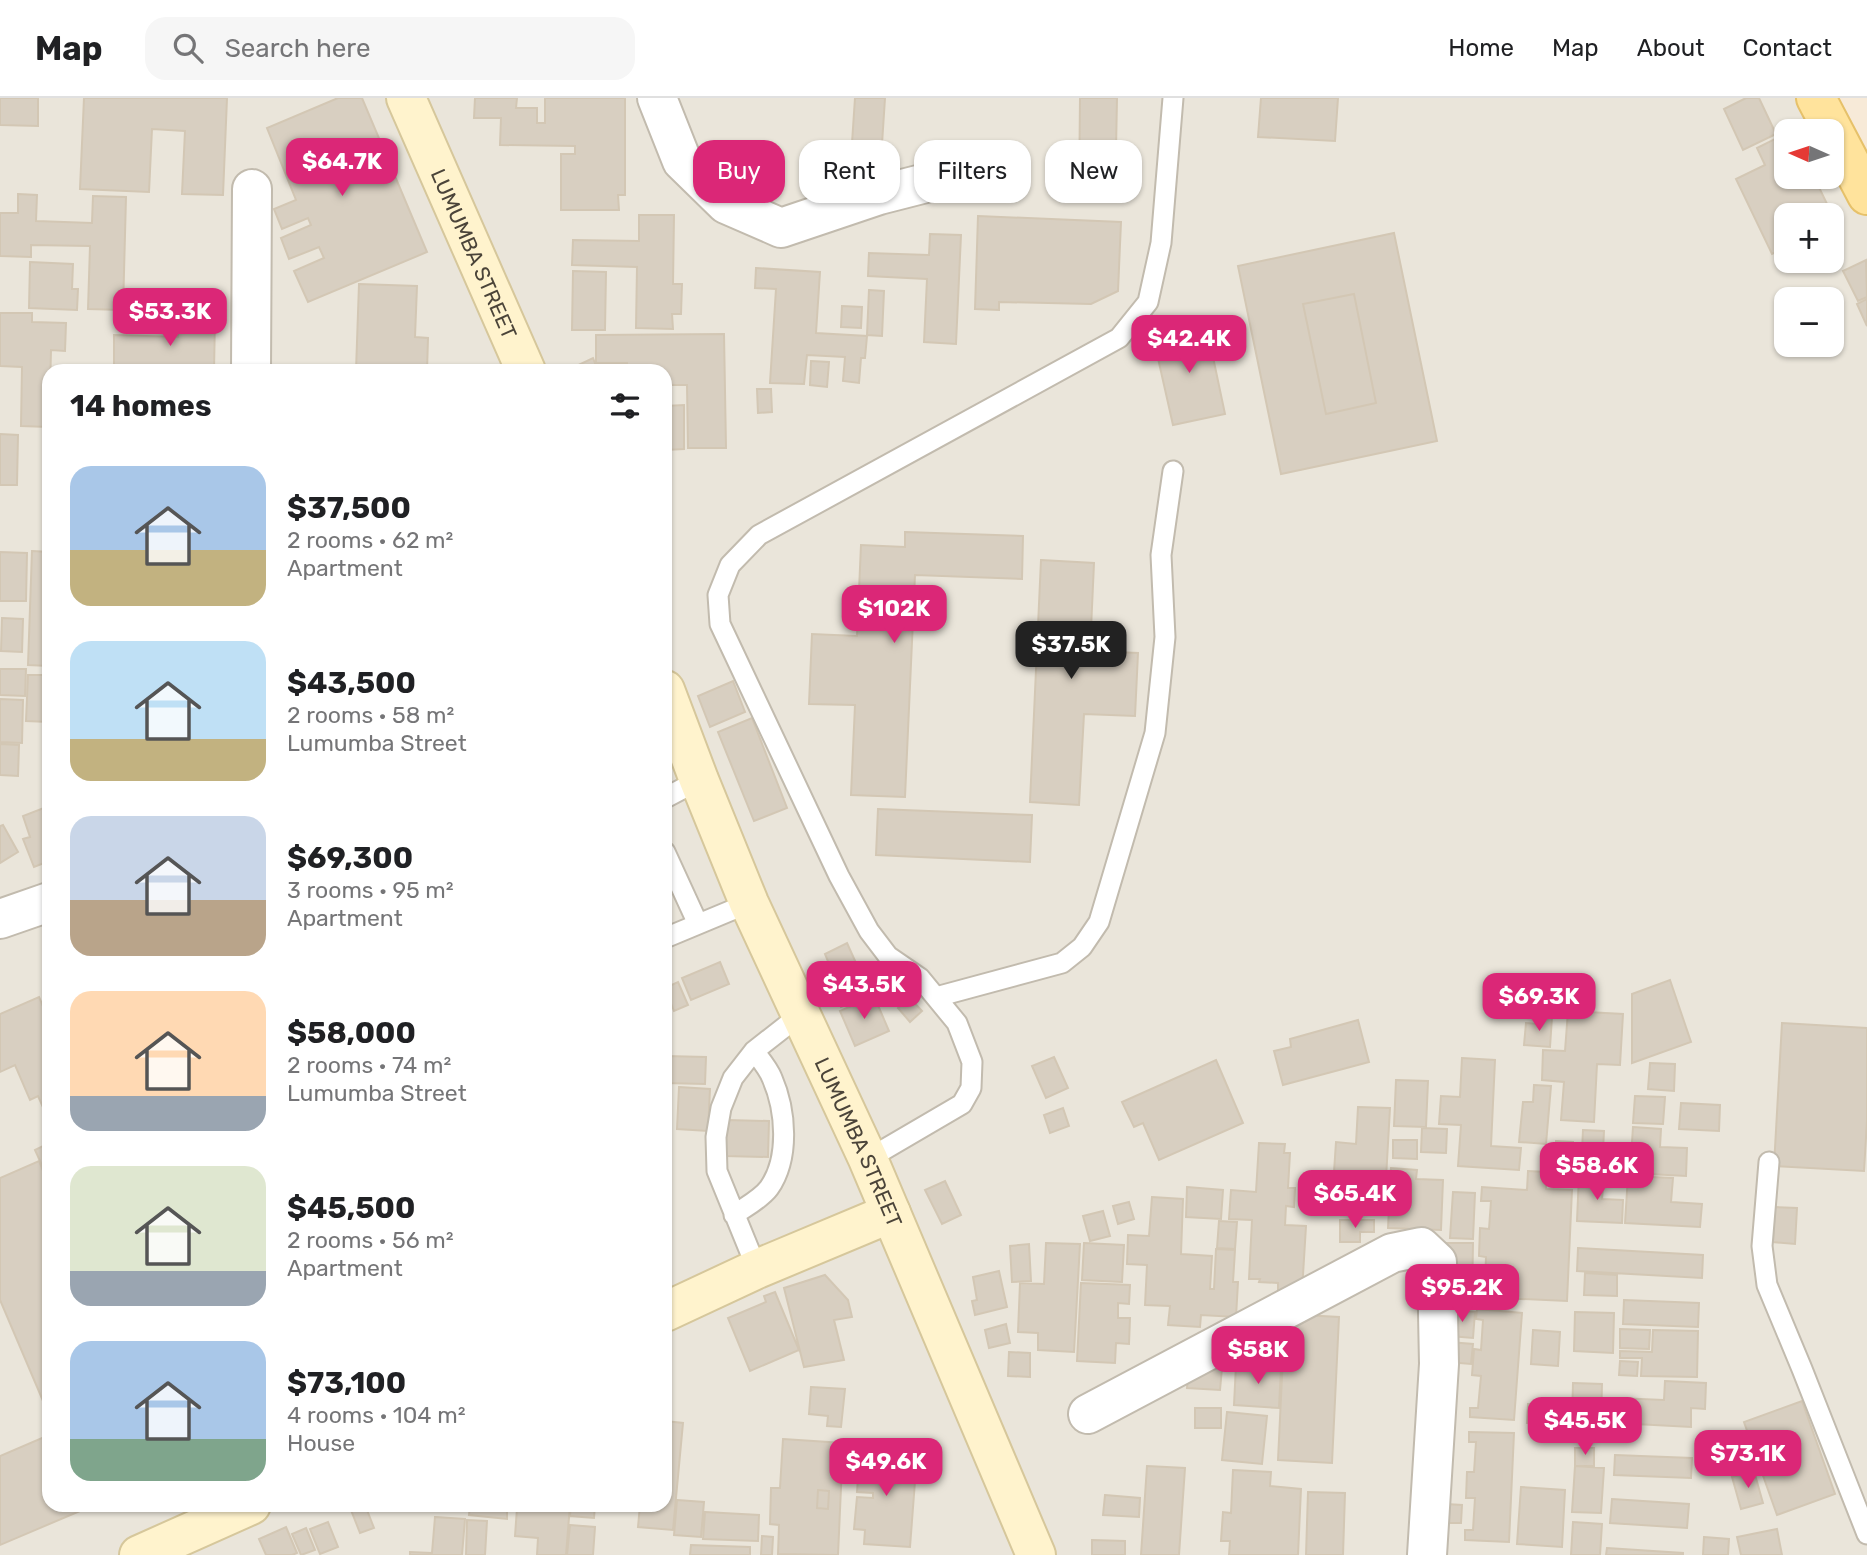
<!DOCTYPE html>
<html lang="en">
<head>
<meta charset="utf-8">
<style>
	body { margin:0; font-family:Rubik,sans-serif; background:#f6f6f6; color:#202124; height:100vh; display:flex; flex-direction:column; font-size:26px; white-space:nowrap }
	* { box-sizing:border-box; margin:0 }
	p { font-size:23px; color:#757577 }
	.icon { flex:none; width:38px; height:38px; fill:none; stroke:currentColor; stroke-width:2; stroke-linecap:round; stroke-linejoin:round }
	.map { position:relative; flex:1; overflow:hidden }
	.side { position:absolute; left:42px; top:266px; width:630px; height:1148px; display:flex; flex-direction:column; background:#fff; border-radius:21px; box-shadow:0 2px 5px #0004 }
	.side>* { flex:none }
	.hud { position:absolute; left:693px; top:42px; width:665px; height:63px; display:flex; gap:14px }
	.needle { width:46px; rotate:273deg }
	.buttons { position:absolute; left:1774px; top:21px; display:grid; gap:14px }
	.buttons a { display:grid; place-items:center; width:70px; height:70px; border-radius:14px; background:#fff; box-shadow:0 2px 5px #0004; font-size:35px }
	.price { position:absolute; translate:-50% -60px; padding:0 16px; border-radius:14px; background:#db2777; color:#fff; font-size:23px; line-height:46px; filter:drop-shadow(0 2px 4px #0008) }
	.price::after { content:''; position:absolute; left:50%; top:42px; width:21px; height:16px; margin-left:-10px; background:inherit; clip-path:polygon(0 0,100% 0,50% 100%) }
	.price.active { background:#222; color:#fff }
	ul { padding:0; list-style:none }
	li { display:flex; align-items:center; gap:21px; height:175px; padding:0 28px }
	li span { display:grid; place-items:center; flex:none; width:196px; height:140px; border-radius:21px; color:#555 }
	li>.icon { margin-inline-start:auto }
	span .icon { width:84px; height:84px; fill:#fffc; stroke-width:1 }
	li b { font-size:30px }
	h2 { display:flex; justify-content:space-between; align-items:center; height:84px; padding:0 28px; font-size:30px }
	.chip { padding:0 24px; border-radius:21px; background:#fff; box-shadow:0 2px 5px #0004; font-size:24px; line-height:63px }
	.chip.active { background:#db2777; color:#fff }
	header { display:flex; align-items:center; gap:42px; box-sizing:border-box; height:98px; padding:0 35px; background:#fff; border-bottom:2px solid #e0e0e0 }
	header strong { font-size:33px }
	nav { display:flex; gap:38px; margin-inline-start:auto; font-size:24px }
	.search { width:490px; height:63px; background:#f6f6f6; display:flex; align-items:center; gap:18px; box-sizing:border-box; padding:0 24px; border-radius:21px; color:#757577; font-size:26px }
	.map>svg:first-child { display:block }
	.residential { fill:#eae5da; fill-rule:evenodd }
	.commercial { fill:#f7ead8 }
	.building { fill:#d8cfc1; stroke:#d3c7b4; stroke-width:2; fill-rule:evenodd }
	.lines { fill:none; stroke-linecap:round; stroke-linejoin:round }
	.lane-casing { stroke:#c2bbae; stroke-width:23 }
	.street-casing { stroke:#c2bbae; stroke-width:42 }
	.secondary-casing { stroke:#d6c79b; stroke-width:42 }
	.primary-casing { stroke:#e6c16a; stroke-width:42 }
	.lane { stroke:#fff; stroke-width:19 }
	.street { stroke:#fff; stroke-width:38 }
	.secondary { stroke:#fff3cd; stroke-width:38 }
	.primary { stroke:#ffe39c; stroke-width:38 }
	.labels { text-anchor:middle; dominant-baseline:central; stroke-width:7; stroke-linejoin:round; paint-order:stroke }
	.street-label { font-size:21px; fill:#4b4439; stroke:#fff }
</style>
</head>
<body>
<header>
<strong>Map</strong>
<div class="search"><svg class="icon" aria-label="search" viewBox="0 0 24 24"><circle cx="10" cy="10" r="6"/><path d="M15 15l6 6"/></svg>Search here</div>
<nav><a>Home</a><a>Map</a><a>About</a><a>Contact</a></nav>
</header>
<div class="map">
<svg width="1867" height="1457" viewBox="0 0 1867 1457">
	<rect width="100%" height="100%" fill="#f6f3ec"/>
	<!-- residential -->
	<path class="residential" d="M0 0H1816L1867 95V1457H0ZM1787 33H1832V79H1787ZM1787 117H1832V163H1787ZM1787 201H1832V247H1787ZM49 273H665V1407H49Z"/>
	<!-- commercial -->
	<path class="commercial" d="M1816 0H1867V95Z"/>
	<!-- building -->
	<path class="building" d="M0 0H38V28L0 27Z
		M84 0H227L223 97 182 96 185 33 152 31 149 94 80 91Z
		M338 0H362L427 154 308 204 294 173 324 160 319 149 289 161 281 140 311 127 308 120 282 131 274 111 296 102 267 30Z
		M475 0H517L516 10H537V25H545V0H625V97H618L619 112H561V56H575V48L500 47 501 20H474Z
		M855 0H885L879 92 849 90Z
		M1080 0H1117L1115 103 1079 102Z
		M1261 0H1338L1335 43 1258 39Z
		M1746 0H1759L1776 36 1743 52 1724 11Z
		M1787 35V79H1814L1842 137 1832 142V117H1787V149L1772 156 1736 81 1765 67 1757 50Z
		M18 96 37 97 36 123 92 125 93 98 126 99 123 212 88 211 90 148 31 147V159L0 158V115H18Z
		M639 117H674L673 186H682L681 216H672L673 231 636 230 637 169 572 167 573 142 639 143Z
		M978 118 1121 124 1118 193 1091 206 999 204V212L975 211Z
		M1394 135 1437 343 1281 376 1238 168ZM1354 196 1376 305 1326 316 1303 206Z
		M930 136 961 137 956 246 924 244 927 181 868 178 869 155 929 157Z
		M1866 162 1867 199 1858 203 1843 173Z
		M30 164 73 166 72 191H78L77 212 29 210Z
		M756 170 820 174 816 235 867 238 865 260H861L859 285 843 283 845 259 807 257 804 286 770 285 776 191 755 190Z
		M573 173 606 174 605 232H572Z
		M359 186 417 188 415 239 428 240 427 273H356Z
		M869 192 884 193 882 238 867 237Z
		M1354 196 1376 305 1326 316 1303 206Z
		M1867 201V228L1857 206Z
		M842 208 862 209 861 230 841 229Z
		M0 215H32V224L66 225 65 253 51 252 49 329 21 328 22 269 0 268Z
		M178 219 215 220 214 273 114 270V237L178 239Z
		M1206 226 1225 316 1173 327 1153 238Z
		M724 236 726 350H688L687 287H665V273H627V265H596V237Z
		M593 260 598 273H573L572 270Z
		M811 263 829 264 827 289 810 287Z
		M757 291H771L772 314 758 315Z
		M684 307V351L665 352V308Z
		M0 336 18 337 17 387H0Z
		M905 434 1023 438 1022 481 915 477 905 699 851 697 855 607 809 606 812 536 857 538 861 447 905 449Z
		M32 453 49 454V568L28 567Z
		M0 454 27 455 26 503H0Z
		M1041 462 1094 465 1090 553 1138 555 1135 618 1084 616 1079 707 1030 704Z
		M2 520 23 521 22 554 1 553Z
		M0 571H26L25 598 0 597Z
		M28 577H49V624L26 623Z
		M733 583 745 614 710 629 698 598Z
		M0 601 23 602 22 645 0 644Z
		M752 620 787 710 754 723 718 634Z
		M0 646 19 647 18 678 0 677Z
		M49 708V763L34 769 23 741 30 739 23 718Z
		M878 711 1032 717 1030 764 876 757Z
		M3 727 18 754 0 765V728Z
		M847 845 870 896 841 909 828 880 834 878 825 856Z
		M720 864 729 886 691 902 682 880Z
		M1670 882 1691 944 1632 965V896Z
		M678 884 688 907 674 913 665 890Z
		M874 898 889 933 855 948 840 913Z
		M39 899 49 922V1015L46 1016 38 998 30 1002 15 967 0 974V916Z
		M909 899 922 913 910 924 898 910Z
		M1568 913 1623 916 1620 967 1597 966 1594 1024 1561 1022 1564 984 1542 982 1543 952 1565 953Z
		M1539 919H1552L1550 949 1524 947 1526 925 1538 926Z
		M1358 922 1369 964 1283 987 1274 953 1291 949 1290 941Z
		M1782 925 1867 930V1023L1864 1073 1774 1068Z
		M665 958 706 959 705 986 665 985Z
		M1054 959 1068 990 1046 1000 1032 968Z
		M1462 960 1495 962 1491 1048 1521 1050 1519 1072 1458 1068 1461 1027 1439 1026 1441 998 1460 999Z
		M1216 962 1243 1025 1159 1062 1143 1025 1134 1029 1122 1004Z
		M1650 965 1675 966 1674 993 1648 991Z
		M1396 982 1428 983 1426 1029 1394 1028Z
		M1534 987 1551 988 1546 1046 1519 1044 1523 1004H1533Z
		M679 989 710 991 708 1033 677 1031Z
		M1635 998 1665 999 1663 1026 1633 1025Z
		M1681 1005 1720 1007 1719 1033 1679 1031Z
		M1358 1009 1390 1010 1384 1116 1352 1115 1355 1075 1334 1074 1336 1044 1356 1046Z
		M1063 1010 1069 1028 1050 1035 1044 1017Z
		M727 1022 769 1023 768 1059 725 1058Z
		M1633 1029 1661 1031 1660 1049 1687 1050 1686 1078 1630 1075Z
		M1422 1030 1447 1031 1446 1055 1421 1054Z
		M1583 1032 1604 1033 1603 1052 1617 1053 1616 1076 1581 1074Z
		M1393 1042H1417V1061L1393 1060Z
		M1556 1043 1573 1044 1572 1072 1554 1071Z
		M49 1045V1083L35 1052Z
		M1259 1045 1285 1046 1284 1055H1290L1288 1090H1295L1294 1109 1286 1108 1285 1127 1306 1128 1302 1193 1278 1192V1185L1259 1184 1260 1181H1249L1252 1122 1229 1121 1231 1092 1256 1094Z
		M39 1063 49 1088V1317L0 1202V1080Z
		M1391 1070 1417 1072 1416 1081 1443 1082 1441 1132 1388 1130Z
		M1528 1073 1546 1074V1091L1572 1092 1567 1203 1476 1199 1477 1185 1485 1186 1486 1159 1479 1158 1480 1130 1489 1131 1491 1103H1481L1482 1089 1527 1092Z
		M1579 1077 1604 1079 1602 1101 1623 1102 1622 1125 1577 1123Z
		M1628 1078 1673 1080 1671 1104 1702 1106 1700 1129 1625 1125Z
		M945 1083 961 1117 942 1126 925 1092Z
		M1187 1089 1223 1092 1221 1121 1186 1119Z
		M1453 1094 1475 1095 1473 1141 1450 1140Z
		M1152 1099 1183 1101 1181 1156 1212 1158 1210 1191H1214L1216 1151 1235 1152 1233 1184H1238L1236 1219 1201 1217 1200 1229 1168 1227 1170 1208 1145 1207 1147 1167 1127 1166 1128 1137 1149 1138Z
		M1129 1104 1134 1121 1118 1126 1113 1108Z
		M1775 1109 1797 1110 1795 1146 1773 1144Z
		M1103 1113 1110 1138 1090 1143 1083 1118Z
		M1340 1122H1374V1134H1360V1144H1340Z
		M1219 1123 1237 1124 1235 1151 1217 1150Z
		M1046 1145 1080 1146 1074 1254 1038 1252V1235L1018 1234 1020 1185 1044 1186Z
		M1084 1145 1124 1147 1122 1184 1082 1182Z
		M1441 1145H1473L1472 1202H1448Z
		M1029 1146 1031 1183 1012 1184 1010 1148Z
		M1578 1150 1703 1157 1702 1180 1577 1173Z
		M999 1173 1007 1209 975 1217 972 1203 977 1202 973 1179Z
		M1585 1175 1617 1177V1198L1584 1197Z
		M825 1177 848 1202 852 1219 834 1222 844 1262 804 1269 784 1190Z
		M1081 1185 1130 1187 1129 1206 1118 1205V1220H1130L1129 1246 1116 1245 1115 1265 1077 1263Z
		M775 1194 799 1252 750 1273 728 1220 766 1204 764 1198Z
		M1624 1202 1699 1205 1698 1229 1623 1226Z
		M1477 1211 1522 1215 1514 1322 1470 1319V1310H1478L1481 1278 1472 1277 1474 1251 1481 1252 1483 1222 1476 1221Z
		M1451 1212 1475 1214 1473 1240 1450 1238Z
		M1575 1214 1614 1215 1613 1255 1574 1253Z
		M1285 1216 1339 1219 1332 1365 1278 1362Z
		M1006 1226 1010 1245 989 1250 985 1232Z
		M1620 1231 1650 1232 1649 1251 1620 1250Z
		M1533 1232 1560 1234 1558 1268 1531 1266Z
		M1653 1232 1698 1233 1697 1279 1641 1278 1642 1260H1620V1253L1652 1254Z
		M1449 1244 1473 1246 1471 1266 1448 1264Z
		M1009 1254 1030 1255V1279L1008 1278Z
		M1620 1263 1638 1264 1637 1278 1619 1277Z
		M1236 1267 1281 1270 1279 1310 1234 1307Z
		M1189 1268 1222 1270 1220 1292 1187 1290Z
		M1665 1283 1706 1285 1705 1311 1691 1310V1329L1617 1325 1618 1300 1664 1302Z
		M1573 1285 1602 1286 1601 1323 1572 1322Z
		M811 1289 845 1291 841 1329 827 1328 828 1318 809 1316Z
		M1802 1303 1835 1396 1777 1417 1744 1324Z
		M1528 1306H1562L1561 1326 1527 1325Z
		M1195 1310H1221V1330H1195Z
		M1227 1314 1267 1318 1262 1366 1222 1362Z
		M665 1323 683 1325 673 1432 638 1429 640 1407H665Z
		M1469 1334 1514 1335 1509 1444 1465 1442V1432H1473L1475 1400H1466L1467 1374H1474L1476 1344H1469Z
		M49 1337V1407H94L0 1447V1358Z
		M783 1341 843 1345 838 1457 778 1456 779 1427 770 1426 771 1390H780ZM818 1392 829 1393 828 1411 817 1410Z
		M1575 1350H1594V1368H1575Z
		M860 1353 917 1357 910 1449 864 1446 865 1432 854 1431 857 1399 873 1400V1395L857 1394Z
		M1615 1357 1692 1360 1691 1380 1614 1377Z
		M1147 1368 1185 1370 1179 1457H1141Z
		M1575 1368 1604 1370 1601 1415 1572 1414Z
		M1233 1372 1271 1374 1270 1388 1301 1391 1298 1457H1229L1230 1443H1221L1223 1414 1231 1415Z
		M1754 1373 1763 1405 1741 1411 1732 1379Z
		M1521 1389 1565 1392 1562 1449 1517 1446Z
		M818 1392 829 1393 828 1411 817 1410Z
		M1308 1394 1345 1395 1343 1457H1306Z
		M1105 1397 1140 1400 1139 1419 1103 1417Z
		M1612 1401 1689 1406 1687 1430 1610 1425Z
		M677 1402 704 1404 701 1439 674 1437Z
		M1446 1406 1462 1407 1461 1425H1445Z
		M349 1407H365L374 1430 360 1435Z
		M470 1407H507V1421L469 1417Z
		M538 1407H570L566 1457H537L538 1440 515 1438 517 1410 538 1412Z
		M571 1407H595L594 1420 570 1418Z
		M705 1414 759 1417 758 1443 703 1441Z
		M435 1419 465 1421 462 1457H410V1454L432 1455Z
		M467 1422 487 1423 485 1457H466Z
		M328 1424 338 1449 320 1456 310 1431Z
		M1573 1424 1602 1426 1600 1457H1571Z
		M570 1427 595 1429 593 1457H567Z
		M286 1429 297 1455 292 1457H266L259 1441Z
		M306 1430 315 1452 301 1457 292 1436Z
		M1777 1431 1782 1457H1741L1737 1439Z
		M762 1438 773 1439 772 1457H761Z
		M1704 1439 1729 1441 1728 1457H1703Z
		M1092 1442 1125 1443V1457H1092Z
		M691 1447 750 1449V1457H690Z
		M1607 1450 1683 1455V1457H1606Z"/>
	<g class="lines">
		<defs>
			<path id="lane" d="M665 700 699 682
				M665 754 698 826
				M665 840 749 805
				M936 899 1062 865 1082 849 1099 824 1155 635 1165 539 1161 457 1173 373
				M868 1061 962 1006 971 990 972 964 957 925 920 880 888 858 869 833 839 778 720 526 718 497 730 467 759 437 1119 240 1148 204 1161 145 1173 0
				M1769 1064 1762 1148 1767 1187 1802 1271 1867 1436
				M734 1117C745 1109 761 1101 769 1090 790 1060 786 1012 772 980 768 970 760 961 754 953
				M757 1171 717 1073 716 1039 721 1010 733 980 754 953 800 917"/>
			<path id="street" d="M657 0 682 63 726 106 781 130 879 97 1004 65
				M251 273 252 91
				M0 821 49 804
				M1088 1316 1392 1155 1421 1149 1437 1164 1439 1266 1427 1457"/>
			<g id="secondary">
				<path id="s1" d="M406 0 526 273"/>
				<path id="s2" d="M665 592 699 682 749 805 868 1061 1036 1457"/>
				<path d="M665 1214 757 1171 891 1115"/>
				<path d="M139 1457 251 1407"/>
			</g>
			<path id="primary" d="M1816 0 1867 97"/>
		</defs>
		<!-- lane casing -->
		<use href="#lane" class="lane-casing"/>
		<!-- street casing -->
		<use href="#street" class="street-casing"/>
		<!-- secondary casing -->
		<use href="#secondary" class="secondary-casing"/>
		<!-- primary casing -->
		<use href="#primary" class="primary-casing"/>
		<!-- lane -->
		<use href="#lane" class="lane"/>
		<!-- street -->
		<use href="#street" class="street"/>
		<!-- secondary -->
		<use href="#secondary" class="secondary"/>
		<!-- primary -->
		<use href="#primary" class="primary"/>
	</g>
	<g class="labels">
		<!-- street labels -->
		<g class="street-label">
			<text stroke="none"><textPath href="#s1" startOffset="170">LUMUMBA STREET</textPath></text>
			<text stroke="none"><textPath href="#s2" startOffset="492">LUMUMBA STREET</textPath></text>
		</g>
	</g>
</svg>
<div class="buttons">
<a><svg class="needle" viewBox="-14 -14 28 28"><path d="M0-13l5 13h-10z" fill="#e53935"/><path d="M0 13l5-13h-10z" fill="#757577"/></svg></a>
<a>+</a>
<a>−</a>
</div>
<b class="price" style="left:342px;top:100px">$64.7K</b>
<b class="price" style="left:170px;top:250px">$53.3K</b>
<b class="price" style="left:1189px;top:277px">$42.4K</b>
<b class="price" style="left:894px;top:547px">$102K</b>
<b class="price active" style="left:1071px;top:583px">$37.5K</b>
<b class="price" style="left:864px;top:923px">$43.5K</b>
<b class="price" style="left:1539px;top:935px">$69.3K</b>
<b class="price" style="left:1597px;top:1104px">$58.6K</b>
<b class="price" style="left:1355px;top:1132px">$65.4K</b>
<b class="price" style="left:1462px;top:1226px">$95.2K</b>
<b class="price" style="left:1258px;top:1288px">$58K</b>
<b class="price" style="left:1585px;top:1359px">$45.5K</b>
<b class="price" style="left:1748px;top:1392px">$73.1K</b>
<b class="price" style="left:886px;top:1400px">$49.6K</b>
<div class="hud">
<a class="chip active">Buy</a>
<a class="chip">Rent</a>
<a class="chip">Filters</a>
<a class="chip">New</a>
</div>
<section class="side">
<h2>14 homes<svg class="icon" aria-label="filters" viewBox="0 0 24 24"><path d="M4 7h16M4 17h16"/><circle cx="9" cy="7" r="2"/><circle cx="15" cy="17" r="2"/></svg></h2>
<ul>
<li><span style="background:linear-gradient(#a9c7e8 60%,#c2b280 0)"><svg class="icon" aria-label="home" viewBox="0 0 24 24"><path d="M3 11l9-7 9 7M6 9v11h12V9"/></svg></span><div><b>$37,500</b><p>2 rooms · 62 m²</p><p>Apartment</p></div></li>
<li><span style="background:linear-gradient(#bfe0f5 70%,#c2b280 0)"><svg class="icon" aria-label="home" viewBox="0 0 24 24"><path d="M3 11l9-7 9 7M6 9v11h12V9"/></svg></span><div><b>$43,500</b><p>2 rooms · 58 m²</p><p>Lumumba Street</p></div></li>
<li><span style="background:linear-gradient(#c9d6e8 60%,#b9a48a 0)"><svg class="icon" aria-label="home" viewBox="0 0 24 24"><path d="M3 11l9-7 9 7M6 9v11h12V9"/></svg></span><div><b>$69,300</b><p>3 rooms · 95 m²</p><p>Apartment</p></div></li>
<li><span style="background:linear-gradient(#ffd9b3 75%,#9aa5b1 0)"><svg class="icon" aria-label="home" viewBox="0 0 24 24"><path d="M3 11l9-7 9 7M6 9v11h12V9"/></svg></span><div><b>$58,000</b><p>2 rooms · 74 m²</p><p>Lumumba Street</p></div></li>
<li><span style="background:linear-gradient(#dfe7d0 75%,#9aa5b1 0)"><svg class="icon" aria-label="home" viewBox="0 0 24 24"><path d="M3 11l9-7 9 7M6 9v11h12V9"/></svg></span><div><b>$45,500</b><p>2 rooms · 56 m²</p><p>Apartment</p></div></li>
<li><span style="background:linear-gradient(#a9c7e8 70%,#7fa58c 0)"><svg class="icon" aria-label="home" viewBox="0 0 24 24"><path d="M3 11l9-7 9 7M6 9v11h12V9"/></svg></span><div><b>$73,100</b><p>4 rooms · 104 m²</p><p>House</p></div></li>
</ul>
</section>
</div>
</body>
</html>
